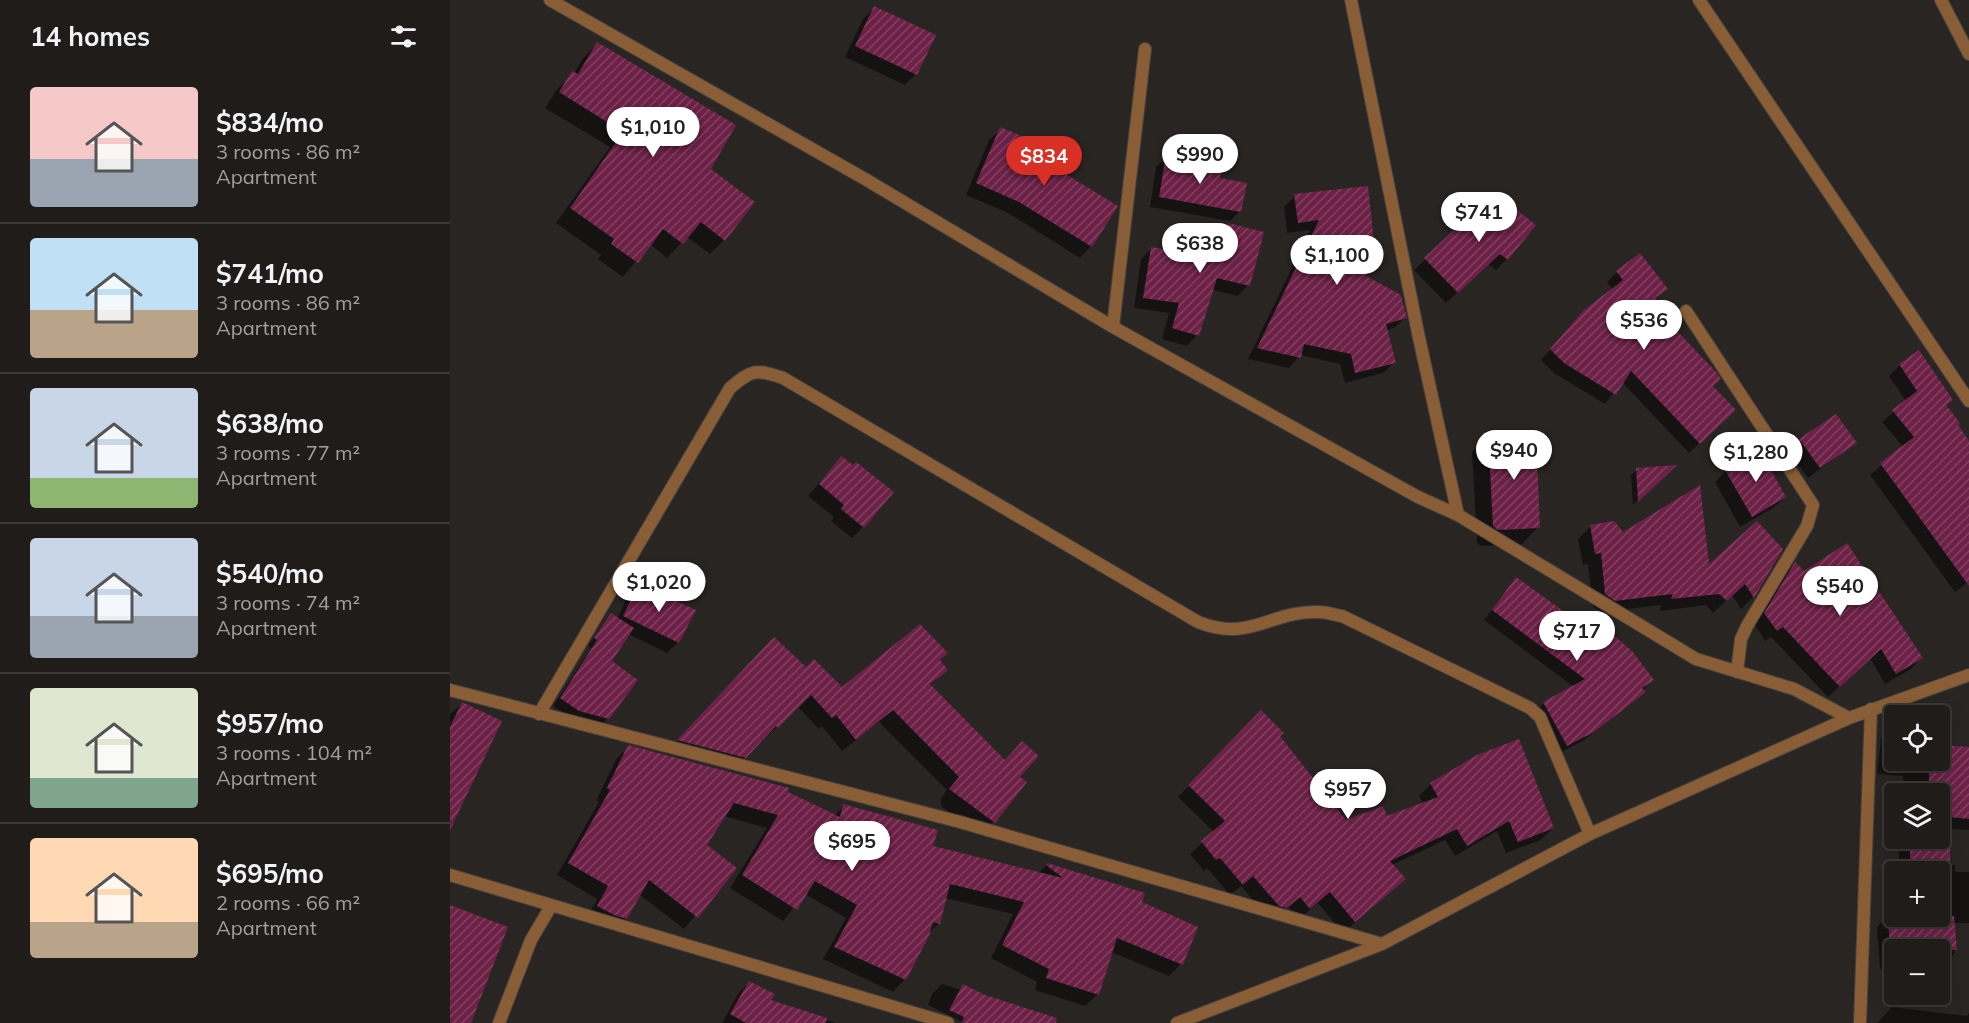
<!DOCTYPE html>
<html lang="en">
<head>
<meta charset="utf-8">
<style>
	body { margin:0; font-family:Mulish,sans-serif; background:#2c2927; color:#f1f3f6; height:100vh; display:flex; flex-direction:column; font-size:22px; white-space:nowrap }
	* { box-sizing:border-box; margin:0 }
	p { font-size:20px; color:#a1a1a2 }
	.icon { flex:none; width:33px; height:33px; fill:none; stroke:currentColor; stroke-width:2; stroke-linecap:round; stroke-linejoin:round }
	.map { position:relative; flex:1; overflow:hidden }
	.sheet { display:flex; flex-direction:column; background:#1f1c1a; width:450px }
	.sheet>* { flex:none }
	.tools { position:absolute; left:1434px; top:705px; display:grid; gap:12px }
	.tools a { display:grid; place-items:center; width:66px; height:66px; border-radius:6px; background:#1f1c1a; box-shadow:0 3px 15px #0003,0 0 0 2px #3c3a39; font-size:30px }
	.price { position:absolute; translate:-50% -51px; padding:0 14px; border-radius:21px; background:#fff; color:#222; font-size:20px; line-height:39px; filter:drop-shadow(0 2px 3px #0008) }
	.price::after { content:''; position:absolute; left:50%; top:36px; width:18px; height:14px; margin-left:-9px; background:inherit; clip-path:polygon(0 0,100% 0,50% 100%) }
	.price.current { background:#d93025; color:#fff }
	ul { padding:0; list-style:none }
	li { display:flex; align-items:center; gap:18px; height:150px; padding:0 30px }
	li+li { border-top:2px solid #3c3a39 }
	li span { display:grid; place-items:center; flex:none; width:168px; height:120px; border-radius:6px; color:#555 }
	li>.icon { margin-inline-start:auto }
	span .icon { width:72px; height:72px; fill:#fffc; stroke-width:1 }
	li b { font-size:26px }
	h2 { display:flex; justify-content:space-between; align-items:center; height:72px; padding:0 30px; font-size:26px }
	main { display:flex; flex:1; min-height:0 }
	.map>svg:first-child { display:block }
	.shadow { fill:#0007; fill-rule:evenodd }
	.building { fill:url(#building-hatch) }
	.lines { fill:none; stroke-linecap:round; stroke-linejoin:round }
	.minor-casing { stroke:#464240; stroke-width:14 }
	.minor { stroke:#895e36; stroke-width:12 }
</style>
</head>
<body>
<main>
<section class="sheet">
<h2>14 homes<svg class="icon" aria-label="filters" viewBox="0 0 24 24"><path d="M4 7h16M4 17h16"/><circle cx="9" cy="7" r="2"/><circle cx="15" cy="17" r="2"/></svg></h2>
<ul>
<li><span style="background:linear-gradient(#f6c9c9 60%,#9aa5b1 0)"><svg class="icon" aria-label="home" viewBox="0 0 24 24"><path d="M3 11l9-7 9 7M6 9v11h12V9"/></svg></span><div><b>$834/mo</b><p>3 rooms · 86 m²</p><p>Apartment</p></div></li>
<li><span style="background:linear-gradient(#bfe0f5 60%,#b9a48a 0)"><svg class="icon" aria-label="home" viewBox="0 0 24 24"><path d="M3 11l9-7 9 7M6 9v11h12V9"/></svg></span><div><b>$741/mo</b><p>3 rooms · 86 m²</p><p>Apartment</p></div></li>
<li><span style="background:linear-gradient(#c9d6e8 75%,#8fb573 0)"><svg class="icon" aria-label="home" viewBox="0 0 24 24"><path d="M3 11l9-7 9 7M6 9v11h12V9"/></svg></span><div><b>$638/mo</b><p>3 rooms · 77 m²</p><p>Apartment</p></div></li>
<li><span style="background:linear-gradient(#c9d6e8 65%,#9aa5b1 0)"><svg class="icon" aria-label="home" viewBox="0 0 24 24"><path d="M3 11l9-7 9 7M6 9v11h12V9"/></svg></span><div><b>$540/mo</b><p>3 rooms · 74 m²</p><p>Apartment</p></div></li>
<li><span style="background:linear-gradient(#dfe7d0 75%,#7fa58c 0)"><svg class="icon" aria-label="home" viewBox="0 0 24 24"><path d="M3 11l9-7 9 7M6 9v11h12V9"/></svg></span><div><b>$957/mo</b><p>3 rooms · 104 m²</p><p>Apartment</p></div></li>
<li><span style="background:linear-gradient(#ffd9b3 70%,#b9a48a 0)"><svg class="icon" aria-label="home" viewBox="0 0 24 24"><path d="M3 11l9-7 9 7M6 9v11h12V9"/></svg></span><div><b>$695/mo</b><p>2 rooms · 66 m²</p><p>Apartment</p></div></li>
</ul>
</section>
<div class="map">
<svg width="1519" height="1023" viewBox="0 0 1519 1023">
	<defs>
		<pattern id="building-hatch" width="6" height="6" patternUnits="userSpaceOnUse" patternTransform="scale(1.5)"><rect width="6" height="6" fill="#6d2147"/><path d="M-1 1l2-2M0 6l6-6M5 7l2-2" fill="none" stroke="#814161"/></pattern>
	</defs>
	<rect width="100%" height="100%" fill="#292523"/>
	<!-- shadow -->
	<path class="shadow" d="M424 8 466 74 455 85 395 57 413 19Z
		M147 44 259 170 274 240 260 254 237 237 217 258 200 244 173 277 148 259 151 255 106 223 160 147 95 108 108 88 124 74 132 59Z
		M551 129 597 164 666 207 641 246 630 258 558 213 516 195 539 140Z
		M716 157 768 179 790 211 780 221 700 207 706 167Z
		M917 188 913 277 955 318 944 328 936 330 944 363 933 373 895 383 890 364 850 355 839 368 798 359 860 230 837 233 834 207 845 196Z
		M1041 197 1057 259 1046 270 1038 264 996 303 964 270Z
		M779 225 798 285 788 296 762 290 747 335 737 346 712 339 719 313 684 308 691 259 702 248 711 250 716 245 764 253 768 235Z
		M1167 272 1216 288 1204 300 1261 387 1274 420 1239 453 1172 382 1155 404 1104 373 1091 360 1124 322 1163 290 1157 282Z
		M1450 365 1501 400 1495 406 1519 443V582L1505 592 1420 475 1453 447 1432 422 1456 401 1439 376Z
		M1039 435 1088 527 1072 544 1031 546 1027 543 1022 452Z
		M1350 440 1405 443 1358 478 1339 452Z
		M391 458 413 527 402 538 381 521 384 517 358 496Z
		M1223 467 1183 505 1181 475 1187 470Z
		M1276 471 1335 497 1323 508 1290 527 1265 482Z
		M1141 526 1172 534 1258 567 1332 550 1303 597 1291 609 1282 595 1263 613 1256 605 1210 611 1211 605 1152 612 1143 607 1138 564 1133 565 1128 539Z
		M1345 564 1354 573 1471 658 1461 669 1435 684 1420 658 1378 697 1321 637 1315 641 1305 625 1335 574Z
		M1066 579 1202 680 1184 701 1133 741 1107 754 1085 712 1094 703 1124 687 1034 620Z
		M190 585 228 642 217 653 178 634 160 661 158 718 150 726 120 718 103 706 141 648 138 646 154 623 162 615 167 619 178 596Z
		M311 651 355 668 392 689 488 661 496 670 479 686 568 777 546 819 533 832H525L491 806V798L497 790 429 722 392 751 372 726 369 729 348 707 282 770 216 753Z
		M12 704 0 827V714Z
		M811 712 895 821 936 818 974 804 969 796 981 784 1103 828 1091 840 1056 853 1047 831 1005 856 995 840 942 865 954 879 893 933 868 903 848 920 838 907 824 919 817 917 791 886 780 895 757 868 754 871 740 854 764 832 728 797Z
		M1442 727 1444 728V760H1490V745L1519 748V830L1499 829V865H1505V872H1519V923H1503L1505 953 1494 965H1490V950H1444V968L1430 969 1427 927 1434 920V875L1446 864H1449V838H1490V794H1454L1453 776 1427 774 1431 739ZM1444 872H1490V916H1444Z
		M179 746 336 793 384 816 394 806 481 847 588 874 597 864 690 903 731 964 719 976 661 952 648 994 635 1006 585 990 587 982 541 958 563 914 495 898 489 923 478 934 455 979 443 992 373 959 396 918 355 894 333 921 280 888 317 828 274 816 255 845 285 868 234 929 189 894 176 918 164 931 152 927 136 918 147 899 107 875 149 802 146 801 166 759Z
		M299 982 319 1001 386 1023H272L288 994Z
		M492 984 568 1007 563 1023H515L478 1005 482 994Z
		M1442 1007 1517 1016 1519 1013V1023H1427Z"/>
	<!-- building -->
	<path class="building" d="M424 6 486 35 467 75 405 46Z
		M147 42 286 125 261 169 305 202 275 241 251 222 233 244 213 229 188 263 161 244 164 239 120 208 173 132 109 92 122 71 128 74Z
		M550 127 605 150 599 164 668 206 642 247 569 202 526 183Z
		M716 155 772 165 770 178 797 183 791 212 709 197Z
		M918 186 924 243 935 251 916 276 951 295 957 318 936 324 946 363 905 373 901 354 854 344 851 358 807 348 869 220 848 223 844 194Z
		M1041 195 1062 217 1067 210 1086 225 1058 260 1050 254 1008 293 974 258Z
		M778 223 814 232 800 286 767 278 749 336 722 328 729 303 693 298 701 247 715 249V244L771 252Z
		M1190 253 1218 289 1205 298 1229 328 1226 330 1266 372 1271 379 1263 386 1286 410 1250 444 1181 371 1166 395 1114 363 1100 349 1134 310 1173 280 1166 271Z
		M1469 350 1503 400 1496 405 1510 423 1508 425 1519 441V586L1430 463 1464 437 1442 410 1467 391 1449 364Z
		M1386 414 1407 443 1370 468 1349 439Z
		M1086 432 1090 528 1048 530 1043 526 1038 434Z
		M1309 449 1336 497 1302 517 1275 470Z
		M391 456 403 465 406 462 444 492 414 528 391 509 394 505 369 484Z
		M1227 465 1188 502 1186 468Z
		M1250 485 1259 564 1307 521 1333 549 1304 598 1295 584 1277 601 1269 594 1221 599 1223 594 1165 601 1155 594 1151 553 1145 554 1140 525 1164 521 1173 532Z
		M1397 543 1473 658 1446 674 1431 649 1390 687 1333 627 1327 631 1314 613 1345 562 1354 571Z
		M1066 577 1134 626 1142 616 1182 651 1204 680 1192 688 1196 692 1144 732 1117 746 1093 702 1135 679 1042 610Z
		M189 583 246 610 229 643 173 616Z
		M161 613 184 628 162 661 188 680 159 719 129 711 110 698 147 640 144 638Z
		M470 624 498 653 490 660 498 670 480 684 555 760 572 741 589 756 570 777 577 782 545 823 499 789 509 777 443 710 406 740 386 715 382 718 361 695 328 728 326 726 296 758 227 740 324 637 356 667 364 659 392 687Z
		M12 702 52 721 0 830V727Z
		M811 710 834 733 830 736 896 820 933 806 937 816 988 797 980 783 1027 755 1069 739 1104 828 1068 842 1059 821 1017 846 1007 829 940 861 956 879 905 922 880 892 860 909 850 897 837 908 829 906 803 876 793 885 770 858 766 860 751 841 775 821 738 785Z
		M178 745 339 788 338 792 390 817 393 804 488 830 483 846 613 878 596 865 597 863 695 893 692 902 748 927 733 965 667 938 649 995 596 978 599 969 552 945 574 902 500 884 490 924 483 922 479 936 456 980 384 947 407 905 365 881 347 910 292 875 328 815 284 803 257 845 287 868 248 918 199 880 177 919 164 915 147 906 158 886 118 863 160 790 157 788Z
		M1490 745 1519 747V819L1490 816V794H1479V760H1490Z
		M1460 838H1500V872H1460Z
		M0 905 58 927 21 1023H0Z
		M1438 916H1504L1507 950H1440Z
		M299 981 325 994 321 1000 377 1018 376 1023H296L280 1014Z
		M513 984 535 995 607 1018 606 1023H512L514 1017 499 1010Z"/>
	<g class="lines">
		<defs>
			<path id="minor" d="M100 0 415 179 663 327 968 497 1008 515 1246 659 1344 689 1399 718
				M901 0 968 333 1008 515
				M1249 0 1519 401
				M1491 0 1519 54
				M1236 311 1363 505 1357 526 1297 626 1291 639 1287 672
				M663 327 695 49
				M0 690 510 822 932 944
				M89 714 280 388C302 369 306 369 333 378L748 622C800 643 821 610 869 612 876 612 885 615 892 616L1080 708 1090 717 1140 834
				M0 875 498 1023
				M49 1023 81 940 101 906
				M727 1023 932 944 1140 834 1399 718 1519 675
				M1410 1023 1421 709"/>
		</defs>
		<!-- minor casing -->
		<use href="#minor" class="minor-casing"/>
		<!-- minor -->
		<use href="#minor" class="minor"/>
	</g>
</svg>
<div class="tools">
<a><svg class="icon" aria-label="locate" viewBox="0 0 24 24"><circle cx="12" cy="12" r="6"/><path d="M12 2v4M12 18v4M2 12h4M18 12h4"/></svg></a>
<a><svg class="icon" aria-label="layers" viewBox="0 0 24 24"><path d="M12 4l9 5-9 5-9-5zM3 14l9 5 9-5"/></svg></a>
<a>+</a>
<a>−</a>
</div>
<b class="price" style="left:203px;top:158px">$1,010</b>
<b class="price" style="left:750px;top:185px">$990</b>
<b class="price current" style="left:594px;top:187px">$834</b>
<b class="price" style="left:1029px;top:243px">$741</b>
<b class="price" style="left:750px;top:274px">$638</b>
<b class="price" style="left:887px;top:286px">$1,100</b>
<b class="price" style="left:1194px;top:351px">$536</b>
<b class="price" style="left:1064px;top:481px">$940</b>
<b class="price" style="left:1306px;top:483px">$1,280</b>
<b class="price" style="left:209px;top:613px">$1,020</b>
<b class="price" style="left:1390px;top:617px">$540</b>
<b class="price" style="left:1127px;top:662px">$717</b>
<b class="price" style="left:898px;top:820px">$957</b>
<b class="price" style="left:402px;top:872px">$695</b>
</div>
</main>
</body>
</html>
